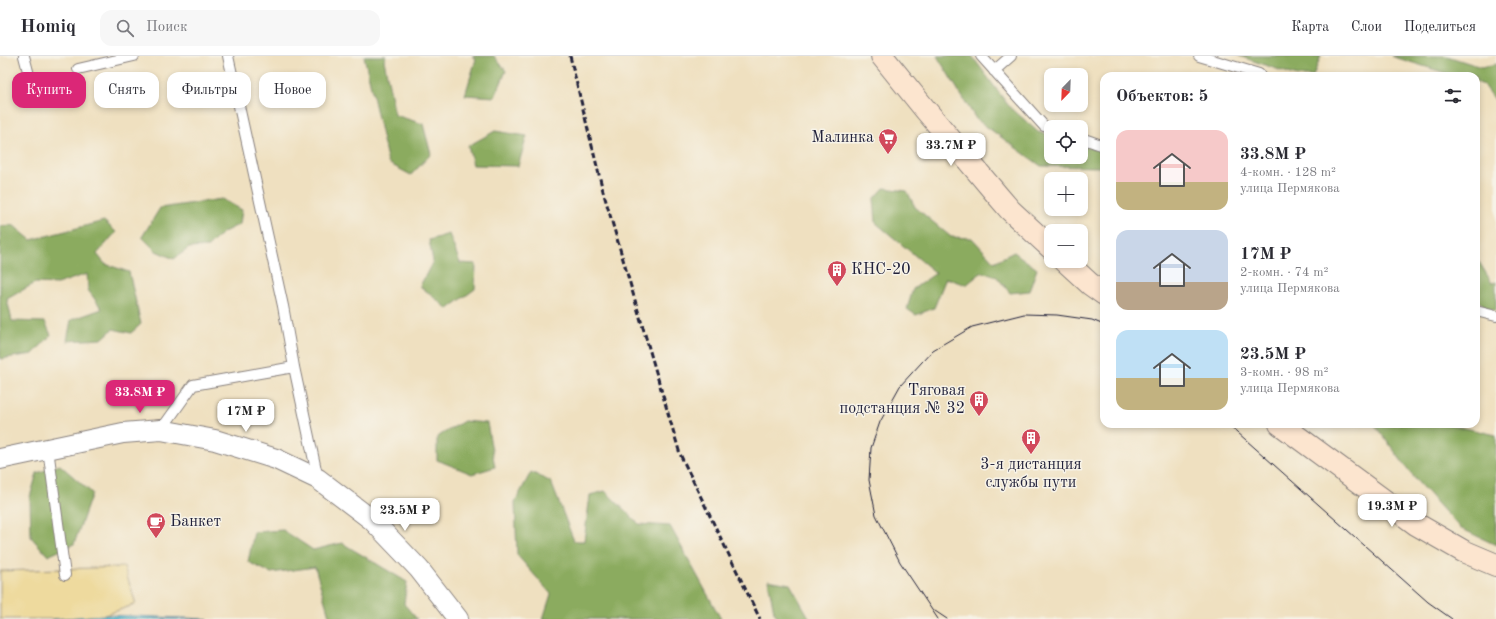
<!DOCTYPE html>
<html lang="ru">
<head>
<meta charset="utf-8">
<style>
	body { margin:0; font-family:"Old Standard TT",serif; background:#f7f7f7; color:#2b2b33; height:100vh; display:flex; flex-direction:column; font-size:15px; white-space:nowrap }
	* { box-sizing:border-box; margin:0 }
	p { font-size:13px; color:#7c7c81 }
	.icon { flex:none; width:22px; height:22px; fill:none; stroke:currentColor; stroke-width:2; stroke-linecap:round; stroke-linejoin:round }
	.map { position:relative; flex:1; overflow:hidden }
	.side { position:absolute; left:1100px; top:16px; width:380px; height:356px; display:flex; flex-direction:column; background:#fff; border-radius:12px; box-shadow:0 2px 6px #0003 }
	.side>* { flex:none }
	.guide { position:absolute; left:12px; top:16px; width:380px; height:36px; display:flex; gap:8px }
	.needle { width:26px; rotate:203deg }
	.fabs { position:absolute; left:1044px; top:12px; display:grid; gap:8px }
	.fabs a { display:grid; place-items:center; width:44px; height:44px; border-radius:8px; background:#fff; box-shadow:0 2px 6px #0003; font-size:20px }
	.price { position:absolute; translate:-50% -34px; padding:0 9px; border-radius:8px; background:#fff; color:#222; font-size:13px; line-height:26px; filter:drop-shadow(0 1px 2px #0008) }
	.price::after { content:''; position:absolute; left:50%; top:24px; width:12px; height:9px; margin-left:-6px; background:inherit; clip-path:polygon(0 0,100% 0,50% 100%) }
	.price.on { background:#db2777; color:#fff }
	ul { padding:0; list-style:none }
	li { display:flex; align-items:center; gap:12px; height:100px; padding:0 16px }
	li span { display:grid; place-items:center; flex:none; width:112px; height:80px; border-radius:12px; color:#555 }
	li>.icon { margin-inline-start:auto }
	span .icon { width:48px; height:48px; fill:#fffc; stroke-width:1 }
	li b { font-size:17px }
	h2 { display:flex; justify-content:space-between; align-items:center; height:48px; padding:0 16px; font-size:17px }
	.tag { padding:0 14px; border-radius:12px; background:#fff; box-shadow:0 2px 6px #0003; font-size:14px; line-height:36px }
	.tag.on { background:#db2777; color:#fff }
	header { display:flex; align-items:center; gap:24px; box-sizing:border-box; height:56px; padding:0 20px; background:#fff; border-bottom:1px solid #e1e1e2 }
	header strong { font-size:19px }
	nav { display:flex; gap:22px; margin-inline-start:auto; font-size:14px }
	.search { width:280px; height:36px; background:#f7f7f7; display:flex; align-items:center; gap:10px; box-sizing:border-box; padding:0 14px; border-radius:12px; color:#7c7c81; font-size:15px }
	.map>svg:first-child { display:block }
	.forest { fill:#8bab5f; stroke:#56664d }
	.sand { fill:#eeda9e; stroke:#887e6c }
	.water { fill:#53bbd1; stroke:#3a6e86 }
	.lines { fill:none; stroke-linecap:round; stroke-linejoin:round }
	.lane-casing { stroke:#88817e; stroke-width:12 }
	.street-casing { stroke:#88817e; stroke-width:22 }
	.secondary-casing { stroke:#88817e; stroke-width:24 }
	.lane { stroke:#fff; stroke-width:10 }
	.street { stroke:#fff; stroke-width:20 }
	.secondary { stroke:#fce5cf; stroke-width:22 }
	.tram { stroke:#22223b; stroke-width:1 }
	.rail { stroke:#22223b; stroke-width:3; stroke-dasharray:6 3; stroke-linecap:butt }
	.labels { text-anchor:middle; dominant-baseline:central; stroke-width:3; stroke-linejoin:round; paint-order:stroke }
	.poi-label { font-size:16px; fill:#22223b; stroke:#f7f3e8; text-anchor:end }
</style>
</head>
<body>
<header>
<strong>Homiq</strong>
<div class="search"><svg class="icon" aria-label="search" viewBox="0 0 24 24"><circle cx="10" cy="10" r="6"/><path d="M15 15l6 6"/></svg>Поиск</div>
<nav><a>Карта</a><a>Слои</a><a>Поделиться</a></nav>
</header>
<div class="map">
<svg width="1496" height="563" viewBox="0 0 1496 563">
	<rect width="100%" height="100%" fill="#f7f3e8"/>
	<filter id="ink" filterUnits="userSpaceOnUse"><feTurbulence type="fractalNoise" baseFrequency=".025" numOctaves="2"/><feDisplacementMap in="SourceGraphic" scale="8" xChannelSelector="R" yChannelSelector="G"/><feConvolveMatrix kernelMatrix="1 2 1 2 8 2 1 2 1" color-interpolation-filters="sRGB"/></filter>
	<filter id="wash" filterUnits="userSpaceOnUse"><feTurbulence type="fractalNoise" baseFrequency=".012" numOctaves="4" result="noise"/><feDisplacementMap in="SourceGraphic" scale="16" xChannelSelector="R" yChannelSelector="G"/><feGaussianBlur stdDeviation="0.9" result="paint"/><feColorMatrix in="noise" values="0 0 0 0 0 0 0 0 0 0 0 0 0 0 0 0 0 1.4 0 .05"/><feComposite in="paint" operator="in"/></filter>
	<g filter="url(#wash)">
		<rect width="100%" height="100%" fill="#efe0c0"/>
		<!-- forest -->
		<path class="forest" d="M364 0H386L384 4 395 59 423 68 431 98 411 119 388 107Z
			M472 0H494L506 15 495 41 465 39 476 3Z
			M937 0H972L1008 49 1038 76 1051 80V101H1081V89L1104 96V113L1102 111 1041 110 976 63Z
			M1239 0H1321L1313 20H1297Z
			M1391 0H1447L1481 11 1496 8V45L1484 29 1476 26V20H1455Z
			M495 75 527 80 518 110 473 109 468 90Z
			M884 132 907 135 915 151 951 181 972 182 994 206 1014 196 1037 213 1029 235 1010 237 997 221 982 216 966 229 946 222 934 252 916 259 907 253 913 233 936 217 876 167 874 143Z
			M222 143 242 154 240 168 222 177 208 191 189 192 174 203 156 195 142 181 160 152Z
			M104 165 116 176 97 198 105 208 129 216 141 268 131 277 113 273 102 283 67 285 71 264 102 253 88 234 87 218 57 228 35 227 7 243 12 265 45 266 51 279 33 298 0 303V170L13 169 31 184Z
			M449 178 460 207 476 208 475 233 448 253 420 230 433 205 429 184Z
			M1476 206H1479L1492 227 1496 226V255L1488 253 1476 243Z
			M464 365 487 367 495 411 472 418 437 404V381Z
			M1374 368H1447L1496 379V489L1460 472 1416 424Z
			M60 409 92 437 74 488 48 500 31 481 30 441 37 417Z
			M531 416 551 426 574 485H584L590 439 605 435 639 468 670 470 721 563H543L551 538 517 499 515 446Z
			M283 474 313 494 342 487 407 526 404 548 417 563H330L315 511 271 517 248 506 254 476Z
			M768 524 790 528 810 563H779L774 556Z"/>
		<!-- sand -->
		<path class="sand" d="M124 511 136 548 105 559 53 563H0V515Z"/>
		<!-- water -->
		<path class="water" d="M105 559 207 563H208H53Z"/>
	</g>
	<g filter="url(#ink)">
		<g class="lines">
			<defs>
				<path id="lane" d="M24 0 29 19
					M228 0 283 250 294 311 318 423
					M981 0 1044 70 1051 72
					M1199 0 1259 18 1260 20
					M78 13 134 0
					M994 15 1011 0
					M1081 82 1104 90
					M1476 255 1496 260
					M161 374 193 329 294 311
					M48 393 65 519"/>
				<path id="street" d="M0 403 123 377 161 374 215 384 276 403 318 423 372 464 419 513 458 563"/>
				<path id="secondary" d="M882 0 924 52 998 140 1010 154 1051 192
					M1065 205 1090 228 1104 238
					M1280 368 1416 468 1463 495 1496 509"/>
			</defs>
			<!-- lane casing -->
			<use href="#lane" class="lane-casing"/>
			<!-- street casing -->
			<use href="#street" class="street-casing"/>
			<!-- secondary casing -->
			<use href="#secondary" class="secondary-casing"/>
			<!-- lane -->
			<use href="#lane" class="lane"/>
			<!-- street -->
			<use href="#street" class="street"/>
			<!-- secondary -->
			<use href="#secondary" class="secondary"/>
			<!-- tram -->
			<path class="tram" d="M1228 368 1428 546 1452 563
				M935 555 947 563
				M938 563 900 506 876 459 869 424 871 392 880 366 900 330 933 294 972 271 1024 258 1057 259 1092 264 1104 269"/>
			<!-- rail -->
			<path class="rail" d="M570 0 603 135 680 398 760 563"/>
		</g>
	</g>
	<!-- icons -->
	<defs>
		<symbol id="supermarket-pin" viewBox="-11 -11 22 30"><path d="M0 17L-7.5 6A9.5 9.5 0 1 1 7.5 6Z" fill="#d1495b" stroke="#f7f3e8"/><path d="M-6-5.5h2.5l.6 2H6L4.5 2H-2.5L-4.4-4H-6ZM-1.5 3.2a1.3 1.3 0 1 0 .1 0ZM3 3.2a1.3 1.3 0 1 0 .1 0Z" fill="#fff"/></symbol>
		<symbol id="building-pin" viewBox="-11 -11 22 30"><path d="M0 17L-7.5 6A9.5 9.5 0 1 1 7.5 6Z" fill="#d1495b" stroke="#f7f3e8"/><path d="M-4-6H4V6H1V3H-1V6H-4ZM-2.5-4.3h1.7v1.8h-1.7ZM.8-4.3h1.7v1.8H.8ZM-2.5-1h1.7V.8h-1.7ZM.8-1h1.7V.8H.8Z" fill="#fff"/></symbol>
		<symbol id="cafe-pin" viewBox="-11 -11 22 30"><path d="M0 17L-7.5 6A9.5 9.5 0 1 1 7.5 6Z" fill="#d1495b" stroke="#f7f3e8"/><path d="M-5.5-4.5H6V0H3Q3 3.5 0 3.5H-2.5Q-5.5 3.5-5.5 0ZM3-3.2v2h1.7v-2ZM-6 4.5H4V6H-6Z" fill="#fff"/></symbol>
	</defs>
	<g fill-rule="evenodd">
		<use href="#supermarket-pin" x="877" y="71" width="22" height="30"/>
		<use href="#building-pin" x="826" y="203" width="22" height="30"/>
		<use href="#building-pin" x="968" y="333" width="22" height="30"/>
		<use href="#building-pin" x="1020" y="371" width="22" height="30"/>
		<use href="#cafe-pin" x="145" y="455" width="22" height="30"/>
	</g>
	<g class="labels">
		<!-- poi labels -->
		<g class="poi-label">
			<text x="874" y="82">Малинка</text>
			<text x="851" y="214" text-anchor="start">КНС-20</text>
			<text x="965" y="335">Тяговая<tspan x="965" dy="18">подстанция № 32</tspan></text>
			<text x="1031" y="409" text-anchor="middle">3-я дистанция<tspan x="1031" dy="18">службы пути</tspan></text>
			<text x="170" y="466" text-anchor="start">Банкет</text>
		</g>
	</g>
</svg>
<div class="fabs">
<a><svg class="needle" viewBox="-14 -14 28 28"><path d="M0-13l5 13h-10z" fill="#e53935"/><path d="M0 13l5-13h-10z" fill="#7c7c81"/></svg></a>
<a><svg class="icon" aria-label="locate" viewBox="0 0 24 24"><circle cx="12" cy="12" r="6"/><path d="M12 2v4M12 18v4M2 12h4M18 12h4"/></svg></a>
<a>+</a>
<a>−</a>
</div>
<b class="price" style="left:951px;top:111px">33.7M ₽</b>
<b class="price on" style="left:140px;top:358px">33.8M ₽</b>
<b class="price" style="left:246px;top:377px">17M ₽</b>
<b class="price" style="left:1392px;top:472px">19.3M ₽</b>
<b class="price" style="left:405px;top:476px">23.5M ₽</b>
<div class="guide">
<a class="tag on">Купить</a>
<a class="tag">Снять</a>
<a class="tag">Фильтры</a>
<a class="tag">Новое</a>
</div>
<section class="side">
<h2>Объектов: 5<svg class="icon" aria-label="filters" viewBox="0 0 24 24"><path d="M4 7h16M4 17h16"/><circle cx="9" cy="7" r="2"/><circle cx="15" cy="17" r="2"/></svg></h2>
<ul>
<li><span style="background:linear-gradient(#f6c9c9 65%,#c2b280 0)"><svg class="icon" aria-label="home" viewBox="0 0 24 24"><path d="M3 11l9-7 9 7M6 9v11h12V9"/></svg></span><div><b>33.8M ₽</b><p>4-комн. · 128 m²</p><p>улица Пермякова</p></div></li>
<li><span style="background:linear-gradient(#c9d6e8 65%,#b9a48a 0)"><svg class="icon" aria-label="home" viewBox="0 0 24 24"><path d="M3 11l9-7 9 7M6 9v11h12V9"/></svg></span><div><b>17M ₽</b><p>2-комн. · 74 m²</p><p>улица Пермякова</p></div></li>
<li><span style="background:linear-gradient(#bfe0f5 60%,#c2b280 0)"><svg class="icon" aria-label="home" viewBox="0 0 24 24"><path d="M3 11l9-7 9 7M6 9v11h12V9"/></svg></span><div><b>23.5M ₽</b><p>3-комн. · 98 m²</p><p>улица Пермякова</p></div></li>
</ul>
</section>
</div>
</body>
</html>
